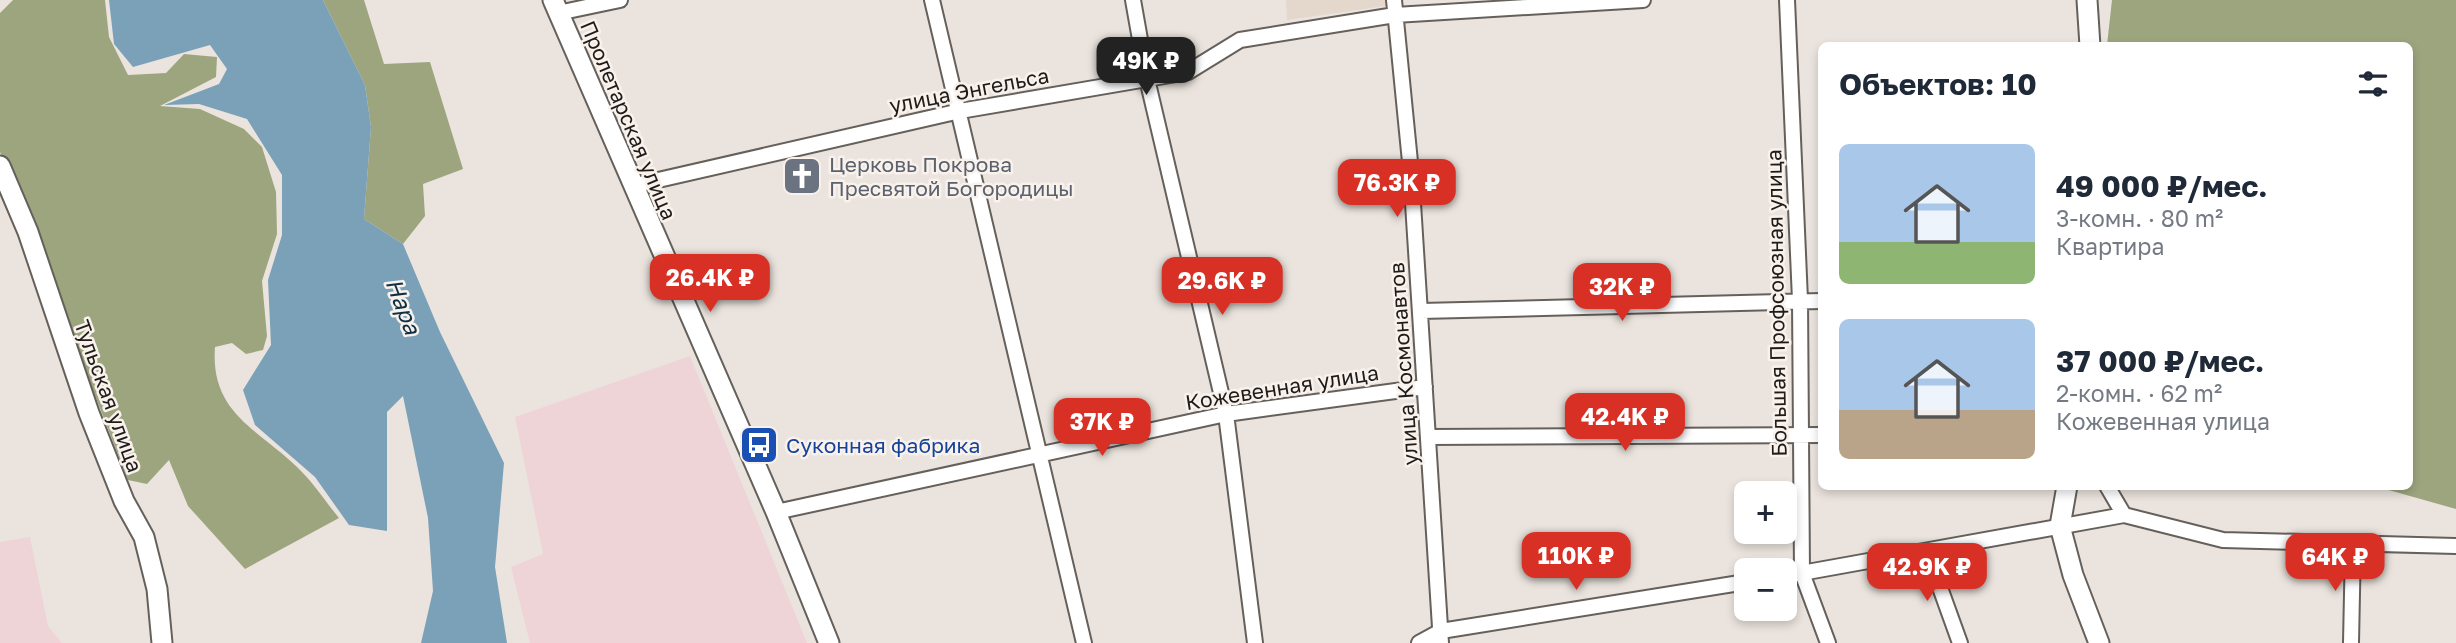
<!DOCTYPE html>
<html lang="ru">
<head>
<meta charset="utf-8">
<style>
	body { margin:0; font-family:"Golos Text",sans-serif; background:#f6f6f7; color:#1f2937; height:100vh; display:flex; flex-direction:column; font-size:26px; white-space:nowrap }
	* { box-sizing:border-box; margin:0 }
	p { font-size:23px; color:#747a83 }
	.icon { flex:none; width:38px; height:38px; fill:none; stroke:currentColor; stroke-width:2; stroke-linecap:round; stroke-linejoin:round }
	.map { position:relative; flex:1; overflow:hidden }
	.details { position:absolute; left:1818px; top:42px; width:595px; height:448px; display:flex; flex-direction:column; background:#fff; border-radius:10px; box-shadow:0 4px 10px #0003 }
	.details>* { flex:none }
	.controls { position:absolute; left:1734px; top:481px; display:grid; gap:14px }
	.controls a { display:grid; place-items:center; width:63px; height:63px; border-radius:10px; background:#fff; box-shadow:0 4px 10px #0003; font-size:35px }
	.price { position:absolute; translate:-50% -60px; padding:0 16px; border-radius:14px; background:#d93025; color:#fff; font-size:23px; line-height:46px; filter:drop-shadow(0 2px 4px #0008) }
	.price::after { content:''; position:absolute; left:50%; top:42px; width:21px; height:16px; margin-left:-10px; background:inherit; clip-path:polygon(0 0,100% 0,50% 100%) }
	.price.selected { background:#222; color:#fff }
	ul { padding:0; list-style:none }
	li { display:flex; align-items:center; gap:21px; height:175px; padding:0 21px }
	li span { display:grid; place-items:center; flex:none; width:196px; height:140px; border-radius:10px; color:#555 }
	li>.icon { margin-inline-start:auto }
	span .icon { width:84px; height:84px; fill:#fffc; stroke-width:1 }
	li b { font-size:30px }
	h2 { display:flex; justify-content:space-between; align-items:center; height:84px; padding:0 21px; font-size:30px }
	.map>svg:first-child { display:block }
	.built { fill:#e4d7cc }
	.industrial { fill:#eed4d7 }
	.forest { fill:#9da57f }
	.water { fill:#7ba1b8 }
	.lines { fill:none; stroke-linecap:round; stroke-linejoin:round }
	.street-casing { stroke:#65605b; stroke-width:18 }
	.secondary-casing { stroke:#65605b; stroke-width:23 }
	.street { stroke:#fff; stroke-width:14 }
	.secondary { stroke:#fff; stroke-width:19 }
	.labels { text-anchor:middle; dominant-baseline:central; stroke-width:5; stroke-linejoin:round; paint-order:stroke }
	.street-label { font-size:21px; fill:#1e1b19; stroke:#f8f1ec }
	.worship-label { font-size:21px; fill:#5b616d; stroke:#f8f1ec; text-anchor:start }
	.transit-label { font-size:21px; fill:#164399; stroke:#f8f1ec; text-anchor:start }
	.water-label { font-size:23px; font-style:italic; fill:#0f3042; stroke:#f8f1ec }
</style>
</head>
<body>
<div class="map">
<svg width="2456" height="643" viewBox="0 0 2456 643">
	<rect width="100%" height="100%" fill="#ebe4de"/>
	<!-- built -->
	<path class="built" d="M1286 0H1385V6L1287 20Z"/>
	<!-- industrial -->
	<path class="industrial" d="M690 356 807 643H530L511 567 543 554 515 417Z
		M30 537 48 626 62 643H0V542Z"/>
	<!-- forest -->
	<path class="forest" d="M13 0H105L109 37 128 75 166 73 184 54 217 57 216 77 160 106 200 109 244 129 262 147 276 192 277 234 262 281 267 336 263 350 246 354 232 343 215 347C210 413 258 429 297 467 313 482 325 501 339 518L245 569 188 506 169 460 147 484 128 480 0 152V13Z
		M323 0H364L384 64 430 62 463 169 423 184 425 216 403 244 364 219 371 127 365 85Z
		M2112 0H2456V509L2378 487 2410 486V46L2107 45Z"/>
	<!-- water -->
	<path class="water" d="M109 0H323L365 85 371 127 364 219 403 244 440 332 504 463 495 567 507 643H421L433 591 428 518 403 396 387 412V531L349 525 315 477 255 425 243 390 271 345 268 280 282 235V175L247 119 199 104 164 105 219 84 227 69 210 45 133 67 114 44Z"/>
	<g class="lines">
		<defs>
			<path id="street" d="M932 0 1084 643
				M1133 0 1147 79 1226 414 1255 643
				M1394 0 1411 172 1441 643
				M1787 0 1800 300 1802 573 1828 643
				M558 13 620 0
				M632 186 960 111 1188 72 1240 40 1395 15 1643 0
				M1421 311 1822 301
				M1428 437 1822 435
				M2107 486 2124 515
				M776 512 1226 414 1425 387
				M1931 551 1938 582 1960 643
				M1785 576 2124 515 2223 540 2456 546
				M1419 643 1441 631 1746 582
				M2351 643 2353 544"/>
			<path id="secondary" d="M553 0 776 512 829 643
				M2087 0 2090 46
				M0 166 28 232 89 413 124 501 144 537 157 589 162 643
				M2067 486 2060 526 2073 575 2099 643"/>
		</defs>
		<!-- street casing -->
		<use href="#street" class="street-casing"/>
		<!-- secondary casing -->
		<use href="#secondary" class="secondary-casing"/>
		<!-- street -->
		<use href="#street" class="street"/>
		<!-- secondary -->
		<use href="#secondary" class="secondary"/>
	</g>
	<!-- icons -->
	<defs>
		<symbol id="church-square" viewBox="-11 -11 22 22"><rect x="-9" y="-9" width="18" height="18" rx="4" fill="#6b7280" stroke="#f8f1ec"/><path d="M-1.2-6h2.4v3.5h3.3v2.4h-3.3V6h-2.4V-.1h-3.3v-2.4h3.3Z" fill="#fff"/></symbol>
		<symbol id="bus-square" viewBox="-11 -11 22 22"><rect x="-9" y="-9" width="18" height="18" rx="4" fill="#1a4fb4" stroke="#f8f1ec"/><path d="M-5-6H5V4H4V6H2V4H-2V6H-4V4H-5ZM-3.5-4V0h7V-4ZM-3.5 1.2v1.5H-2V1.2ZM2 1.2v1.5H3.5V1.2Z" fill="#fff"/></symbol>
	</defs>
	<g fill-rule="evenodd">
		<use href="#church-square" x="780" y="154" width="44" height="44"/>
		<use href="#bus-square" x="737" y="423" width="44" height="44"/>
	</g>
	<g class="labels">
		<!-- street labels -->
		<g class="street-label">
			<text transform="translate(969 90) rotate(-11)">улица Энгельса</text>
			<text transform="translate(629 120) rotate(67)">Пролетарская улица</text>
			<text transform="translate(1776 303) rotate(-91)">Большая Профсоюзная улица</text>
			<text transform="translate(1403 364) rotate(-94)">улица Космонавтов</text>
			<text transform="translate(1282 387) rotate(-9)">Кожевенная улица</text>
			<text transform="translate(109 396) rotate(70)">Тульская улица</text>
		</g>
		<!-- worship labels -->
		<g class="worship-label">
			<text x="829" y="164">Церковь Покрова<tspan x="829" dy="24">Пресвятой Богородицы</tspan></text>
		</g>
		<!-- transit labels -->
		<g class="transit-label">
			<text x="786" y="445">Суконная фабрика</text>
		</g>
		<!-- water labels -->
		<g class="water-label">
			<text transform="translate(404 306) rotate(69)">Нара</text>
		</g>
	</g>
</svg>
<div class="controls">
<a>+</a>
<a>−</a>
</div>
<b class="price selected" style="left:1146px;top:97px">49K ₽</b>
<b class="price" style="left:1397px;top:219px">76.3K ₽</b>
<b class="price" style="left:710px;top:314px">26.4K ₽</b>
<b class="price" style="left:1222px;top:317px">29.6K ₽</b>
<b class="price" style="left:1622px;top:323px">32K ₽</b>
<b class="price" style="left:1625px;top:453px">42.4K ₽</b>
<b class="price" style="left:1102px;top:458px">37K ₽</b>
<b class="price" style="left:1576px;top:592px">110K ₽</b>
<b class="price" style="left:2335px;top:593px">64K ₽</b>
<b class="price" style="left:1927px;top:603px">42.9K ₽</b>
<section class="details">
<h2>Объектов: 10<svg class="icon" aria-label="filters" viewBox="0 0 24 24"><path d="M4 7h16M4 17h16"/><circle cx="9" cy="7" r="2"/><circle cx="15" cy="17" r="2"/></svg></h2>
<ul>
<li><span style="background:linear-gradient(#a9c7e8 70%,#8fb573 0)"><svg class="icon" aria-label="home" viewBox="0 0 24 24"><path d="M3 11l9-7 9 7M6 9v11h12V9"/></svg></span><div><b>49 000 ₽/мес.</b><p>3-комн. · 80 m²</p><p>Квартира</p></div></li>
<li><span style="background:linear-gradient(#a9c7e8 65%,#b9a48a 0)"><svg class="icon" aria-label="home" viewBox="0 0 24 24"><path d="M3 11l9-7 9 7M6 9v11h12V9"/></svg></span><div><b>37 000 ₽/мес.</b><p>2-комн. · 62 m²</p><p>Кожевенная улица</p></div></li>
</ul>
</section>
</div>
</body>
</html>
